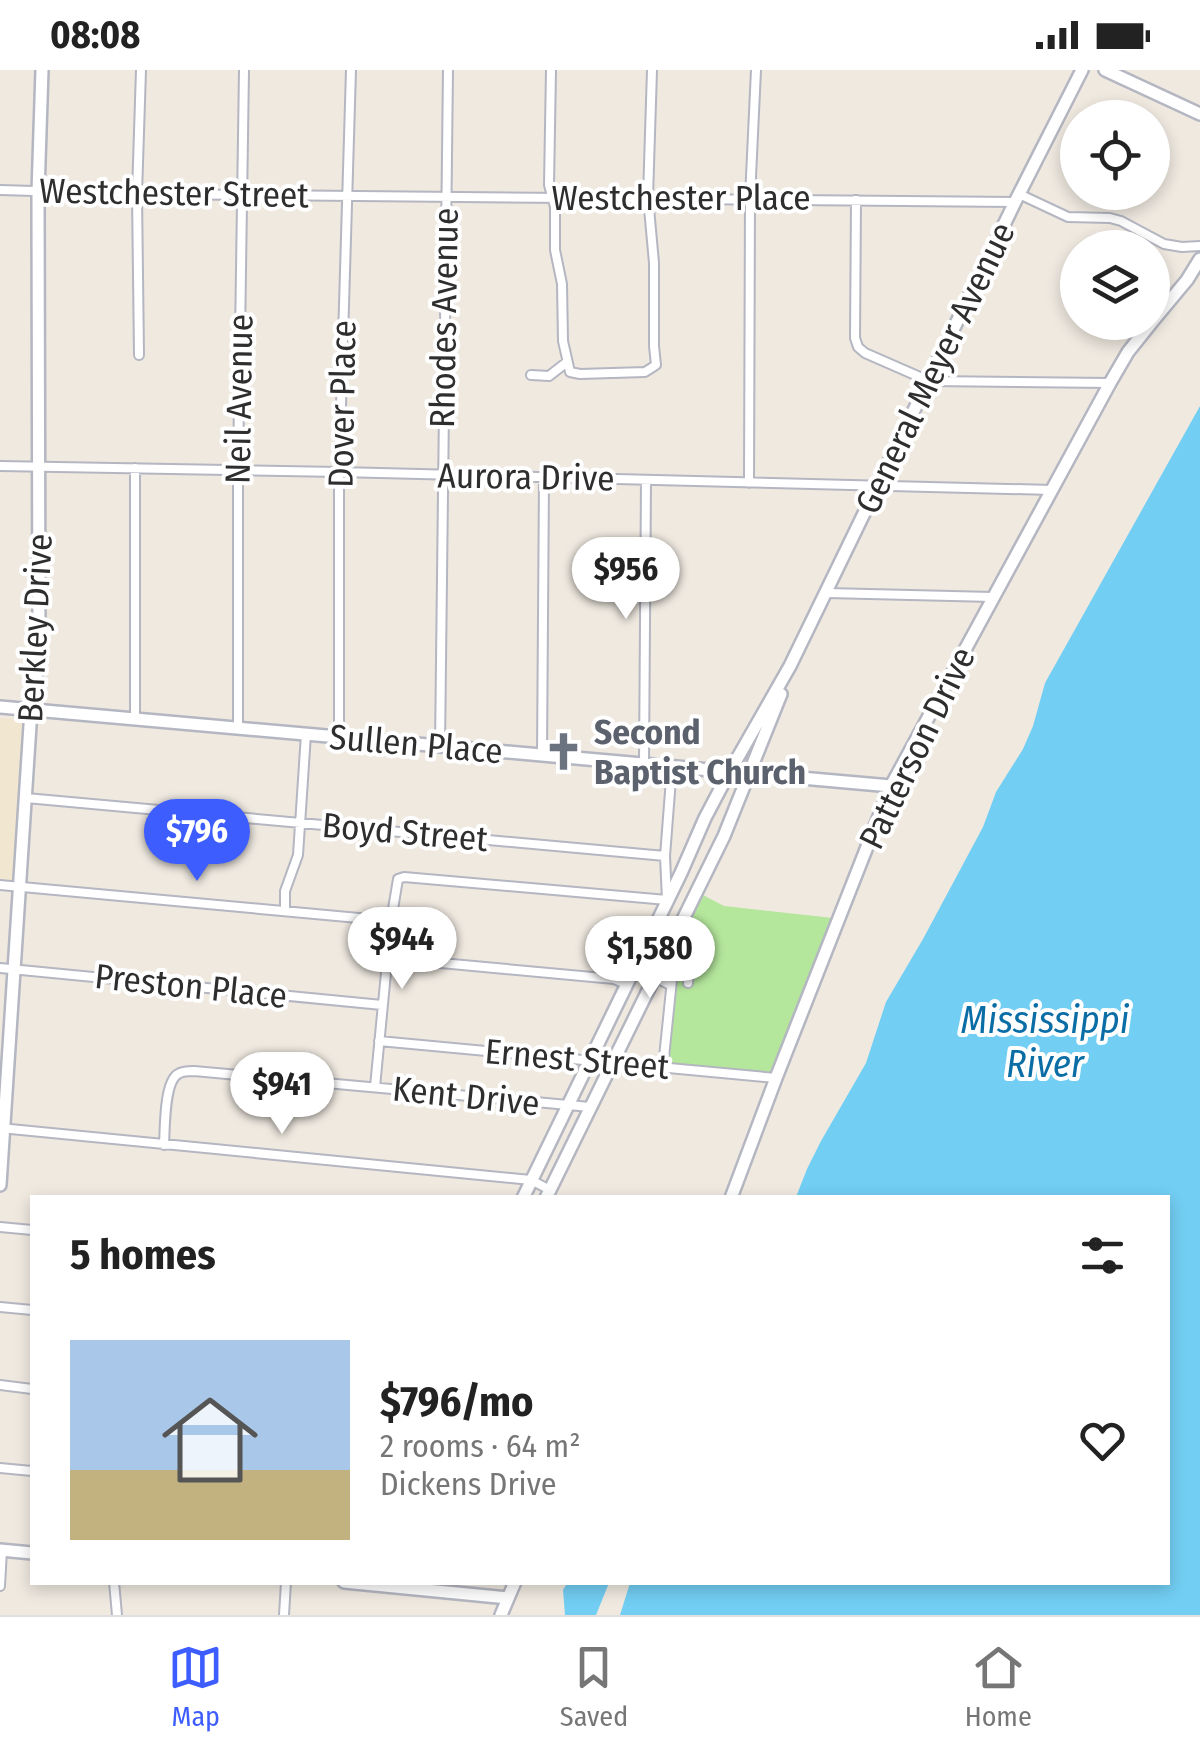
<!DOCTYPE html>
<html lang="en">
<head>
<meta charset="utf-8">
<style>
	body { margin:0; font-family:"Fira Sans Condensed",sans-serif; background:#f2f2f2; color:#222; height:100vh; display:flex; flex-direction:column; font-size:38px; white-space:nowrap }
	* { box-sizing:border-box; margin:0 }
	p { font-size:32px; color:#767676 }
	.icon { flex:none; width:55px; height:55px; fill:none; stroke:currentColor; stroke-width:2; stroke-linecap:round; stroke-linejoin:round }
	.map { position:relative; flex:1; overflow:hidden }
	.details { position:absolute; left:30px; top:1125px; width:1140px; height:390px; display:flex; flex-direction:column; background:#fff; border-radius:0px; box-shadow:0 5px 15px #0003 }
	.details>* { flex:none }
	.controls { position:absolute; left:1060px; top:30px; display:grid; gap:20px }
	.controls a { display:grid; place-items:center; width:110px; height:110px; border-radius:50%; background:#fff; box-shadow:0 5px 15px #0003; font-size:50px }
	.price { position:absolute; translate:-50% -85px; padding:0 22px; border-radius:35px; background:#fff; color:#222; font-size:32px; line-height:65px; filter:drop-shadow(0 2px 5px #0008) }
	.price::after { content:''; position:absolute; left:50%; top:60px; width:30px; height:22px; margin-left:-15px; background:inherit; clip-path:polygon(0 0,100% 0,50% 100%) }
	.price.on { background:#3d5dff; color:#fff }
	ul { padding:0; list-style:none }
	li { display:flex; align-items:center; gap:30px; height:250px; padding:0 40px }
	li+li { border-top:2px solid #e0e0e0 }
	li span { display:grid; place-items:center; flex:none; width:280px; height:200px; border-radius:0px; color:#555 }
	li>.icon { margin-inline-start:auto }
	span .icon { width:120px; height:120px; fill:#fffc; stroke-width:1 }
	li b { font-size:42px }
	h2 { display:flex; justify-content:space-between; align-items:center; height:120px; padding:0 40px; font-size:42px }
	.status { display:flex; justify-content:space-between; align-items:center; height:70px; padding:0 50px; background:#fff; direction:ltr }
	.status svg { height:28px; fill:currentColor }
	.tabs { display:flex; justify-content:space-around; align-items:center; height:140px; border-top:2px solid #e0e0e0; background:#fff; font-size:28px; color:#767676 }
	.tabs a { display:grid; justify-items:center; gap:5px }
	.tabs .on { color:#3d5dff }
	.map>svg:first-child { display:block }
	.education { fill:#f1e7d0 }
	.green { fill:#b4e69c }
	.water { fill:#72cef3 }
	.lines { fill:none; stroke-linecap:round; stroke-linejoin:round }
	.street-casing { stroke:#b4b6c1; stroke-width:12 }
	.secondary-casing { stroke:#b4b6c1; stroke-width:16 }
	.street { stroke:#fff; stroke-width:8 }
	.secondary { stroke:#fff; stroke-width:11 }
	.labels { text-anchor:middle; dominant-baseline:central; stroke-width:8; stroke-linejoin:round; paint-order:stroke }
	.street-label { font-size:35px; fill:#2e2e2e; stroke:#fff }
	.worship-label { font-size:35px; font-weight:bold; fill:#5b616d; stroke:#fff; text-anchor:start }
	.water-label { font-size:38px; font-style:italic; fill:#0a6da6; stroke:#fff }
</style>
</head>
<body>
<div class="status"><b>08:08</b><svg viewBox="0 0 49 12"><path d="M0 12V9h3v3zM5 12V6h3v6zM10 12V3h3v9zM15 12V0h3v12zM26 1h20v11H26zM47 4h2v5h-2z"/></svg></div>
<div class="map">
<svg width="1200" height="1545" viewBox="0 0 1200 1545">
	<rect width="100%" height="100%" fill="#efe9e0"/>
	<!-- education -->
	<path class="education" d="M0 648 23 650 13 814 0 812Z"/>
	<!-- green -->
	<path class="green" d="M699 823 724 836 833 848 773 1005 666 995 678 872Z"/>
	<!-- water -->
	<path class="water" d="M1200 336V1545H620L630 1513 1168 1512V1128L796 1127 807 1099 821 1071 866 993 886 932 923 869 983 757 996 722 1023 679 1033 656 1045 613Z
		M568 1512 609 1513 596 1545H565L563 1520Z"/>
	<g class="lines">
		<defs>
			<path id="street" d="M551 0 549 115 555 137V180L562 214 563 271 570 302 580 304 645 302 656 295 654 276V193L648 127 652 0
				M0 120 137 124 1015 132
				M1019 124 1068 147 1110 148 1121 151 1164 174 1182 177 1200 176
				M856 130 855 268 858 277 865 283 929 311 1110 313
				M139 285 137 124 141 0
				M531 305 549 306 567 292
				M0 396 339 402 1052 420
				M749 413 750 128 756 0
				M827 523 993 527
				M135 649V398
				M238 658V400L244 0
				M339 668V402L351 0
				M440 677 448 0
				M542 685 544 408
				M644 694 646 410
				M26 728 665 786
				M0 815 391 851
				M285 840V821L298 785 306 664
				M675 865C695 876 690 894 688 913
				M387 888 614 909 626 914
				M635 897 670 915
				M0 898 382 935
				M379 971 776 1008
				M663 997 675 881 674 869
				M375 1017 391 851 398 809 404 807 667 830 665 786 672 696
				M0 1058 531 1110 550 1120
				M164 1075C165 1059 164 1012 178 1004 182 1001 190 1001 194 1001L590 1037
				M0 1157 32 1160
				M0 1237 32 1240
				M0 1315 32 1319
				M0 1398 32 1401
				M114 1512 117 1545
				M0 1516 2 1480
				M284 1545 286 1512"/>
			<path id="secondary" d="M1105 0 1200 44
				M1152 252 1187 210 1200 189
				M0 637 891 716
				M0 1115 31 640 39 588 38 122 42 0
				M523 1128 681 803 705 748 725 710 790 596 1015 132 1082 0
				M546 1128 724 766 781 624
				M731 1128 776 1008 891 716 1110 313 1128 282 1152 252
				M0 1480 32 1483
				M344 1512 508 1528
				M501 1545 515 1512"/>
		</defs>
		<!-- street casing -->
		<use href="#street" class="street-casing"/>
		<!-- secondary casing -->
		<use href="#secondary" class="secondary-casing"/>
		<!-- street -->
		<use href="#street" class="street"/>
		<!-- secondary -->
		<use href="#secondary" class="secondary"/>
	</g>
	<!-- icons -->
	<defs>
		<symbol id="church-bare" viewBox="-9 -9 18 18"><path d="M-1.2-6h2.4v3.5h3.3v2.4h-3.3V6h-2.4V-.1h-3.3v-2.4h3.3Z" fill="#6b7280" stroke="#fff" stroke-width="2.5" paint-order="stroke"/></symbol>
	</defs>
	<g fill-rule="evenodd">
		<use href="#church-bare" x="536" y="654" width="55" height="55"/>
	</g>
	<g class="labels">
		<!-- street labels -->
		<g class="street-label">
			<text transform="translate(174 123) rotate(1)">Westchester Street</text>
			<text x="681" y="128">Westchester Place</text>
			<text transform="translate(444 248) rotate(-89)">Rhodes Avenue</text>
			<text transform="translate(935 298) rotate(-64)">General Meyer Avenue</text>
			<text transform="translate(239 329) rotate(-89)">Neil Avenue</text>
			<text transform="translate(342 334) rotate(-89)">Dover Place</text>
			<text transform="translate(526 407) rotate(1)">Aurora Drive</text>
			<text transform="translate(35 558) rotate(-87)">Berkley Drive</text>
			<text transform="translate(416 674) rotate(5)">Sullen Place</text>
			<text transform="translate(917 678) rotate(-64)">Patterson Drive</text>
			<text transform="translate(405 762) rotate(5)">Boyd Street</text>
			<text transform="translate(191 916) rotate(6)">Preston Place</text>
			<text transform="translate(577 989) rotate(5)">Ernest Street</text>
			<text transform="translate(466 1026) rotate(6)">Kent Drive</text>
		</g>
		<!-- worship labels -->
		<g class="worship-label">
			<text x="594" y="662">Second<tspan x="594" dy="40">Baptist Church</tspan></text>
		</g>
		<!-- water labels -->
		<g class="water-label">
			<text x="1045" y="950">Mississippi<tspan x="1045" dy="44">River</tspan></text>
		</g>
	</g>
</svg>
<div class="controls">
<a><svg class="icon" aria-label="locate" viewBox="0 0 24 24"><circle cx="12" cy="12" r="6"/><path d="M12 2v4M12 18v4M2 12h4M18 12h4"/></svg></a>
<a><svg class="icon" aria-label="layers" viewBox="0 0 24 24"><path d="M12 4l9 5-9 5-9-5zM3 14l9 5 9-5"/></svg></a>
</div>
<b class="price" style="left:626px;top:552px">$956</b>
<b class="price on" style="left:197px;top:814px">$796</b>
<b class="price" style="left:402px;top:922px">$944</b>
<b class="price" style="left:650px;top:931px">$1,580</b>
<b class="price" style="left:282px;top:1067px">$941</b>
<section class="details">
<h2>5 homes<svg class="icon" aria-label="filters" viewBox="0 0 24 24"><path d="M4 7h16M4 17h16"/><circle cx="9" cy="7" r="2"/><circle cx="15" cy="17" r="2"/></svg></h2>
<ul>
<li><span style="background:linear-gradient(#a9c7e8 65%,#c2b280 0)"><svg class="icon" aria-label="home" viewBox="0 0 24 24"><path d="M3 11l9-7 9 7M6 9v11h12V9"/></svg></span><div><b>$796/mo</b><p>2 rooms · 64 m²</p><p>Dickens Drive</p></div><svg class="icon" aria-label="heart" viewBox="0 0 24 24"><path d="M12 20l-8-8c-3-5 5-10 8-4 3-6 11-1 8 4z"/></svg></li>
</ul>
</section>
</div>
<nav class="tabs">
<a class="on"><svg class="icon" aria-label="map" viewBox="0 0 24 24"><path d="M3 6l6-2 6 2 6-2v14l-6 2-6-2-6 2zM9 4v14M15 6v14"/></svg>Map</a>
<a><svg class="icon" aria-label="saved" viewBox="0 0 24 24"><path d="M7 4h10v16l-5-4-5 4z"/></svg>Saved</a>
<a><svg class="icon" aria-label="home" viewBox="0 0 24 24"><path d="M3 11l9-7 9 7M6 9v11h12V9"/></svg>Home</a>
</nav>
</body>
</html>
